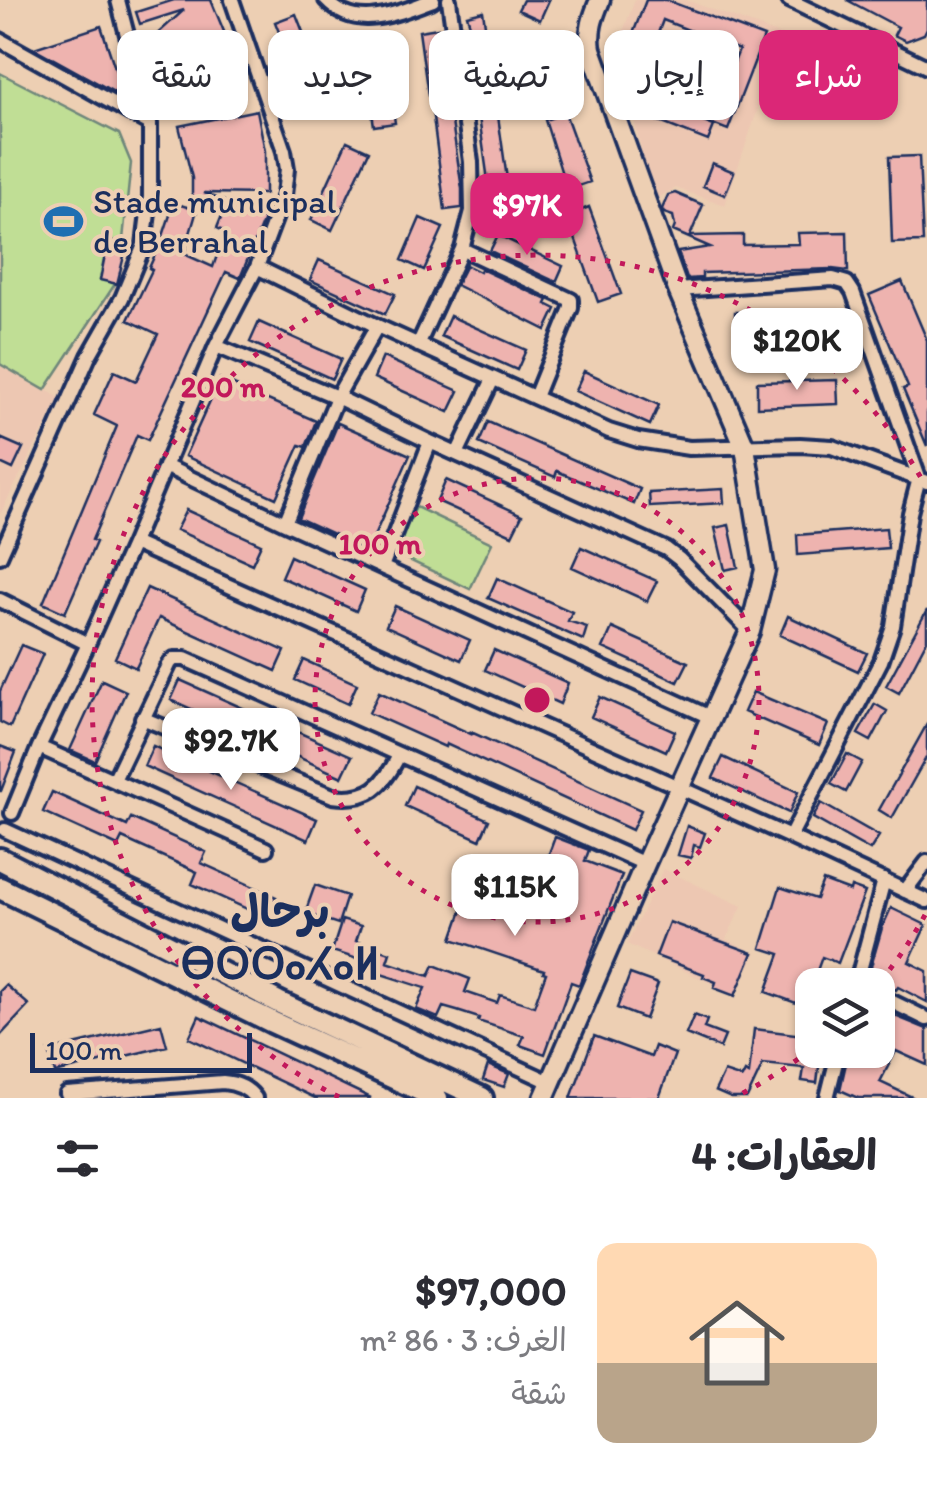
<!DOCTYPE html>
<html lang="ar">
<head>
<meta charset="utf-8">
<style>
	body { margin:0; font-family:Itim,"Playpen Sans Arabic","Noto Sans Tifinagh",sans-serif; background:#f7f7f7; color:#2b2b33; direction:rtl; height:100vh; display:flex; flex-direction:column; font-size:38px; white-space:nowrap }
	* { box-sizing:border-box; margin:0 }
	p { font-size:32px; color:#7c7c81 }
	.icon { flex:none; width:55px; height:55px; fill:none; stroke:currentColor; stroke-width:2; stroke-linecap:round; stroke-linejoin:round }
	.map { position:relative; height:1098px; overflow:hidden; direction:ltr }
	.panel { display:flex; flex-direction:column; background:#fff; flex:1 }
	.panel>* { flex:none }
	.banner { position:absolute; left:30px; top:30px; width:868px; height:90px; direction:rtl; display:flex; gap:20px }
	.buttons { position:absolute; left:795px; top:968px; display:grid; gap:20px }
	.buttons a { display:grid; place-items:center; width:100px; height:100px; border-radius:20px; background:#fff; box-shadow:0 2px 8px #0004; font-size:50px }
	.scale { position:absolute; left:30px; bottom:25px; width:222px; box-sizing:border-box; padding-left:10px; border:5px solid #1b2f5e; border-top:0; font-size:28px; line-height:35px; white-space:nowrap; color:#1b2f5e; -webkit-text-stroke:8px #edcfb3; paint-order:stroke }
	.price { position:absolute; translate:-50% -85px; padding:0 22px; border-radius:20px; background:#fff; color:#222; font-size:32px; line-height:65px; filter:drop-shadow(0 2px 5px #0008) }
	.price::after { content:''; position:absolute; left:50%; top:60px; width:30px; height:22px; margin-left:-15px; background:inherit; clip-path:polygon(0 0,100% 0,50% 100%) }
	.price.active { background:#db2777; color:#fff }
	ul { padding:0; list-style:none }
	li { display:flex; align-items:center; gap:30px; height:250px; padding:0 50px }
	li span { display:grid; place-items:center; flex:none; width:280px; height:200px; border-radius:20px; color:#555 }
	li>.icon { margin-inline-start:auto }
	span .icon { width:120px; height:120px; fill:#fffc; stroke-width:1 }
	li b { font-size:42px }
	h2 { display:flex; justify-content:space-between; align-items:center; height:120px; padding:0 50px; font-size:42px }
	.pill { padding:0 35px; border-radius:20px; background:#fff; box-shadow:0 2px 8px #0004; font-size:35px; line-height:90px }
	.pill.active { background:#db2777; color:#fff }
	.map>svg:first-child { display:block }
	.built { fill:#edc7b2 }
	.green { fill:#c0de95; stroke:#6e867a; stroke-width:2.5 }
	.building { fill:#eeb3af; stroke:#1b2f5e; stroke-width:2.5 }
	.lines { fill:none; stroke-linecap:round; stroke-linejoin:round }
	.street-casing { stroke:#1b2f5e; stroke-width:20 }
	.secondary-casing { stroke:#1b2f5e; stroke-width:25 }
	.primary-casing { stroke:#1b2f5e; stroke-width:28 }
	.street { stroke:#edcfb3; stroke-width:12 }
	.secondary { stroke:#edcfb3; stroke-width:18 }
	.primary { stroke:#edcfb3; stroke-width:20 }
	.ring { fill:none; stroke:#c2185b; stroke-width:5; stroke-dasharray:5 10 }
	.labels { text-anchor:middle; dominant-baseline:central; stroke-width:8; stroke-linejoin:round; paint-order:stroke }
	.poi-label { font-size:35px; fill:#1b2f5e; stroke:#edcfb3; text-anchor:start }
	.district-label { font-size:45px; font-weight:bold; fill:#1b2f5e; stroke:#edcfb3 }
	.centre { fill:#c2185b; stroke:#edcfb3; stroke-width:5 }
	.ring-label { font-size:30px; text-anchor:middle; font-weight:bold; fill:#c2185b; stroke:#edcfb3; stroke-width:8; stroke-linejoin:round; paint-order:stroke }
</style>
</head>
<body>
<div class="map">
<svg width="927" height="1098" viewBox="0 0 927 1098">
	<rect width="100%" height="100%" fill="#edcfb3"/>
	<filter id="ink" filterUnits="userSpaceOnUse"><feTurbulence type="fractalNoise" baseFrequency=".01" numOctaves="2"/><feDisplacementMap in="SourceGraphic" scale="20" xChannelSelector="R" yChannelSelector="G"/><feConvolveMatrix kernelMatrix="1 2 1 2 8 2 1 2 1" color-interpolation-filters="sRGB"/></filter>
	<g filter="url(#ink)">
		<!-- built -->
		<path class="built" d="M635 0H686L783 36 725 205 676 188 653 200 617 47Z
			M0 364 60 398 0 514Z
			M663 869 742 906 726 939 756 953 736 995 627 944Z"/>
		<!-- green -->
		<path class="green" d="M0 73 119 134 131 163 119 278 45 390 0 364Z
			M416 507 492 543 470 589 394 553Z"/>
		<!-- building -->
		<path class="building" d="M174 0H211L234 56 243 88 172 108 164 82 175 78 174 55H169V40L152 53 145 45 184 10 140 24 136 12Z
			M523 0H549L540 20 518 10Z
			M646 0H666L764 37 728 130 710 123 739 50 663 20 646 65 624 57Z
			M847 0H927V28L924 34 906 41 894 35 898 27Z
			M483 11 510 200 491 202 466 25H470L467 15Z
			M296 14 322 81 301 89 275 22Z
			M101 26 122 89 114 92 34 48Z
			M438 28 462 189V208L445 210 430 94 428 95 419 31Z
			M540 37 548 93 522 97 515 41Z
			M781 60 804 69 806 64 817 68 820 61 835 67 840 81V90L836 100 821 93 815 105 780 90 781 85 773 81Z
			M387 67 395 123 374 126 366 70Z
			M657 104 714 126 708 141 652 119Z
			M257 110 265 151V194L204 193 226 202 192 203V178L179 126Z
			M565 113 590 182 567 190 545 120Z
			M347 141 369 151 332 230 311 220Z
			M919 156 923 242 892 243 889 157Z
			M712 163 734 172 725 195 703 186Z
			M675 193 703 205 690 236 743 235V245L799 244 798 233 847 232 848 271 832 269 702 273V278L687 279 678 252 710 247 673 231 675 226 673 216 664 213 662 209 668 195Z
			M174 203 197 210 184 254 213 267 225 232 217 228 227 203 264 219 240 278 226 272 148 440 137 435 92 540 96 542 65 613 43 603 117 426 94 415 114 371 136 381 158 334 128 320 152 270 149 268 162 239Z
			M589 207 621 294 598 302 567 216Z
			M420 218 443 228 424 270 402 260Z
			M498 235 563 266 556 282 490 251Z
			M108 240 127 244 117 284 100 280Z
			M319 260 395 294 385 314 310 280Z
			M466 265 480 272 481 269 548 300 546 304 556 309 546 330 456 285Z
			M902 281 927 340V446L903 389 908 387 869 295Z
			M817 311V334L735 336V312Z
			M450 316 526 350 517 370 441 336Z
			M259 322 341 359 332 379 250 342Z
			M383 357 459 391 449 412 374 378Z
			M584 371 659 405 650 425 575 391Z
			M220 379 316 421 306 447 300 445 276 498 185 456Z
			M837 380 838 404 757 407V382Z
			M488 422 640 489 634 504 557 471 555 477 479 443Z
			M338 423 410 455 368 550 298 518Z
			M0 438 23 448 13 469 0 463Z
			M446 480 522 515 512 535 437 501Z
			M723 489 724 503 650 507 649 493Z
			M186 510 261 544 252 564 176 530Z
			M729 525 738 567 725 570 715 528Z
			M886 528 888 548 798 555 797 535Z
			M581 547 657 581 647 601 572 567Z
			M290 556 365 590 356 611 281 577Z
			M497 578 572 612 568 621 587 627 583 640 488 598Z
			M147 588 285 651 276 671 159 618 136 668 115 658Z
			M395 606 470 640 461 660 386 626Z
			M927 610V640L899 693 886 686Z
			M788 616 867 653 858 671 780 635Z
			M612 628 688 662 678 682 603 648Z
			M21 645 43 654 10 727 0 722V691Z
			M494 650 568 683 560 704 485 670Z
			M304 660 357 684 348 704 295 680Z
			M102 680 126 691 95 761 70 750Z
			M180 680 256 714 247 734 171 700Z
			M379 692 471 734V732L641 810 632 830 446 744 445 747 369 713Z
			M753 692 828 724 819 745 744 712Z
			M600 697 675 731 666 751 591 717Z
			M875 704 887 711 871 741 858 734Z
			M276 724H280L352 756 342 777 267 743Z
			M927 724V756L892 818 879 810Z
			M0 746 16 752 1 791H0Z
			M153 746 317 819 308 840 144 766Z
			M847 754 862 762 846 792 831 784Z
			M723 757 798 792 789 813 713 778Z
			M414 786 489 820 480 840 405 806Z
			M52 792 127 826 131 818 206 852 201 863 276 897 267 918 192 884 197 872 122 838 118 846 43 812Z
			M821 803 879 836 870 850 813 818Z
			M687 826 705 833 700 847 694 845 691 858 678 855Z
			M555 837 589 850 585 861 622 875 579 985 571 982 545 1054 520 1045 524 1036 478 1021 479 1018 457 1011 443 1007 438 1018 416 1009 425 988 359 967 361 960 332 951 342 920 361 926 356 941 390 953 387 962 429 976 434 965 470 979 465 992 497 1003 500 995 534 1006 546 973 543 972 544 970 452 939 481 856 541 875Z
			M823 881 850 891 851 887 865 892 838 963 822 957 804 1006 766 992 780 954 761 948 780 887 816 899Z
			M315 885 347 896 338 924 305 913Z
			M891 908 926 925 909 962 927 971V1002L898 987 896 990 868 977 882 928Z
			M669 922 753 953 735 996 714 988 716 982 703 977 704 974 656 956Z
			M630 974 658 984 645 1019 617 1008Z
			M6 985 29 1005 0 1036V991Z
			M878 1009 927 1029V1065L896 1051 880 1082 914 1098H858L840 1090 849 1050H878Z
			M694 1015 707 1020 704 1028 725 1036 720 1048 686 1034Z
			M199 1016 371 1098H315L189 1038Z
			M161 1024 167 1046 55 1073 49 1051Z
			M754 1029 812 1036V1050H821L817 1083 802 1081 804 1068 763 1064 747 1098H731L715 1091 724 1072 742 1078 745 1072 749 1074Z
			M594 1036 651 1057 655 1046 675 1054 659 1098H571Z
			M488 1065 509 1074 504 1087 483 1080Z"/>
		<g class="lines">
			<defs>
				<path id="street" d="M118 0 150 124
					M326 0C357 33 396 13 433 0
					M789 0 927 67
					M0 40 150 124V197L144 245 122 298 89 356 0 556
					M462 249 571 300V308L535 397
					M257 267 377 326 609 431 638 440 689 448 800 445 832 447 927 482
					M678 290 833 279 847 283 853 292 919 478 910 513 893 626 881 661 790 837
					M418 345 462 249 472 211 471 162 449 0
					M216 346 337 397 430 442 666 549 679 559 750 631
					M457 454 493 379
					M165 466 285 523 710 717
					M285 523 337 397 377 326
					M133 543 790 837 927 901
					M382 567 430 442
					M0 600 88 644
					M142 718 333 796C369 801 384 786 399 755
					M39 747 266 849
					M114 780 170 663 174 659H185L645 864
					M12 813 39 747 88 644 133 543 216 346 257 267 284 195 287 169 284 151 232 0
					M5 830 550 1082
					M905 891 927 862
					M856 985 884 880
					M878 995 927 1019
					M67 1094 223 1082C236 1083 247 1087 255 1098
					M827 1098 839 1050"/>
				<path id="secondary" d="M544 1098 645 864 750 631 765 570 745 447 678 290 591 49C588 30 593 17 600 0"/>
				<path id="primary" d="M0 859 278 1002 482 1098
					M0 888 272 1022 437 1098"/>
			</defs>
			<!-- street casing -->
			<use href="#street" class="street-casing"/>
			<!-- secondary casing -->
			<use href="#secondary" class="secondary-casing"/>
			<!-- primary casing -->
			<use href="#primary" class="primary-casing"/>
			<!-- street -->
			<use href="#street" class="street"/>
			<!-- secondary -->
			<use href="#secondary" class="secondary"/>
			<!-- primary -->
			<use href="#primary" class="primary"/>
		</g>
	</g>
	<!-- distance rings -->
	<g class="ring">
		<circle cx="537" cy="700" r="222"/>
		<path d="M925 915A444 444 0 0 1 880 982M810 1050A444 444 0 0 1 735 1097M339 1097A444 444 0 1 1 925 485"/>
	</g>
	<!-- icons -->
	<defs>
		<symbol id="stadium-bare" viewBox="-9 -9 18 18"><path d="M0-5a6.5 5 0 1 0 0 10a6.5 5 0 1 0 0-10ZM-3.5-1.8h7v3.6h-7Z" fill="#1f6fb2" stroke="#edcfb3" stroke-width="2.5" paint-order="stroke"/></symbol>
	</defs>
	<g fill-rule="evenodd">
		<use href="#stadium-bare" x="36" y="194" width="55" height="55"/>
	</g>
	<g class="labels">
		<!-- poi labels -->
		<g class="poi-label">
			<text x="93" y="201">Stade municipal<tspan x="93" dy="40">de Berrahal</tspan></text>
		</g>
		<!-- district labels -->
		<g class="district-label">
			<text x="280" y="911">برحال<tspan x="280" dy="52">ⴱⵔⵔⴰⵃⴰⵍ</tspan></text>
		</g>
	</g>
	<circle cx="537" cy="700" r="15" class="centre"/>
	<g class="ring-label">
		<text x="223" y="397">200 m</text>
		<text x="380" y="554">100 m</text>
	</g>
</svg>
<div class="buttons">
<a><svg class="icon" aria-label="layers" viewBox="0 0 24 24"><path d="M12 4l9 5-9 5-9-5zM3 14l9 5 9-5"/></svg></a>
</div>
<div class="scale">100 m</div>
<b class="price active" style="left:527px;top:258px">$97K</b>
<b class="price" style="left:797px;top:393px">$120K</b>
<b class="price" style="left:231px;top:793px">$92.7K</b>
<b class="price" style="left:515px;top:939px">$115K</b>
<div class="banner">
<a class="pill active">شراء</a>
<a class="pill">إيجار</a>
<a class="pill">تصفية</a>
<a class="pill">جديد</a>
<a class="pill">شقة</a>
</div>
</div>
<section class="panel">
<h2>العقارات: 4<svg class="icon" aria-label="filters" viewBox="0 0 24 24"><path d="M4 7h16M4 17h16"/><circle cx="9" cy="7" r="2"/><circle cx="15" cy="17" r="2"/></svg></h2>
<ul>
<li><span style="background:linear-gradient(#ffd9b3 60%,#b9a48a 0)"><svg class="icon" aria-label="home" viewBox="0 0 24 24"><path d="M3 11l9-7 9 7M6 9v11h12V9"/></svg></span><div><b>$97,000</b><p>الغرف: 3 · 86 m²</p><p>شقة</p></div></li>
</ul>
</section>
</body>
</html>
